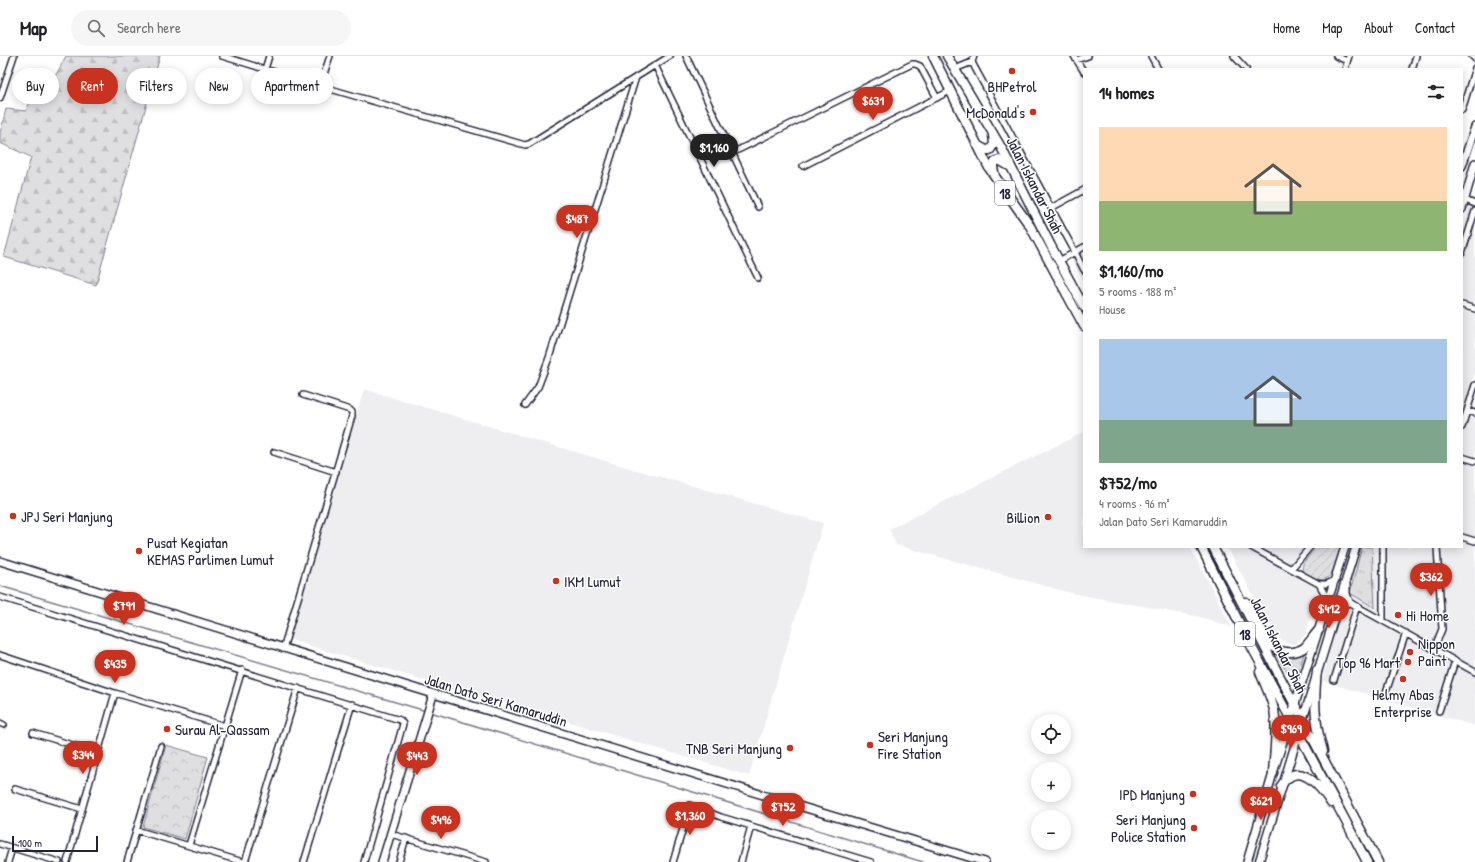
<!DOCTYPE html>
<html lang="en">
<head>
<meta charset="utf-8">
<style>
	body { margin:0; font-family:"Patrick Hand",sans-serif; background:#f6f6f6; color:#202124; height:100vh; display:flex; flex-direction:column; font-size:15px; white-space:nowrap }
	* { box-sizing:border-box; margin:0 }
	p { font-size:13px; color:#757577 }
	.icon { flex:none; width:22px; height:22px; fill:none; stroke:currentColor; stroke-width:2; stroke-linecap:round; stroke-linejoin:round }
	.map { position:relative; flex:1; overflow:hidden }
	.sheet { position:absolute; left:1083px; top:12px; width:380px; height:480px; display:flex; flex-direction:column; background:#fff; border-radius:0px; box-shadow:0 2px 10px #0003 }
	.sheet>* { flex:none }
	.guide { position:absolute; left:12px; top:12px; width:380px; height:36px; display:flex; gap:8px }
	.fabs { position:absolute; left:1031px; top:658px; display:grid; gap:8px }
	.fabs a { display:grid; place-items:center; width:40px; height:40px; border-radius:50%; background:#fff; box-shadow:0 2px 10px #0003; font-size:20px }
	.scale { position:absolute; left:12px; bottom:10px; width:86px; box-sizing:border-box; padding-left:4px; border:2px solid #22223b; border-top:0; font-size:11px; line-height:14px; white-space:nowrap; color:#22223b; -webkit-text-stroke:3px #fff; paint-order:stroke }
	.price { position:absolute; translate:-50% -34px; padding:0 9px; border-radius:14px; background:#c8321e; color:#fff; font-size:13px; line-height:26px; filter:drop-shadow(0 1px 2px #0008) }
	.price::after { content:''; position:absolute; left:50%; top:24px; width:12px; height:9px; margin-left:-6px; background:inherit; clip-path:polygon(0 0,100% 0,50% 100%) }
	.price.active { background:#222; color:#fff }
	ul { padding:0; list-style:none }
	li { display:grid; align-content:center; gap:8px; height:212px; padding:0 16px }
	li span { display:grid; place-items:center; height:124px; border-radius:0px; color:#555 }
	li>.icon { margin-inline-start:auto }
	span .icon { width:72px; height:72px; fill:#fffc; stroke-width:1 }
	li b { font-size:17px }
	h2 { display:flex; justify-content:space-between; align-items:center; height:48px; padding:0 16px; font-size:17px }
	.pill { padding:0 14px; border-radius:18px; background:#fff; box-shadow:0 2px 10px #0003; font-size:14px; line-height:36px }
	.pill.active { background:#c8321e; color:#fff }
	header { display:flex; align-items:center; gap:24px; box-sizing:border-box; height:56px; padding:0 20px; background:#fff; border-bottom:1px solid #e0e0e0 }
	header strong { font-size:19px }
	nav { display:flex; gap:22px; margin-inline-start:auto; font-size:14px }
	.search { width:280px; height:36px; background:#f6f6f6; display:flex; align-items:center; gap:10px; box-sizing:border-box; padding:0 14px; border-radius:22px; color:#757577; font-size:15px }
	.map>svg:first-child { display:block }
	.built { fill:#eeeef1 }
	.grass { fill:url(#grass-tufts); stroke:#80808e }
	.forest { fill:url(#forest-firs); stroke:#80808e }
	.park { fill:url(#park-crowns); stroke:#80808e }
	.garden { fill:url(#garden-furrows); stroke:#80808e }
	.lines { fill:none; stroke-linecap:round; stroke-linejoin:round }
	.stream { stroke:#7a7a88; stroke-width:1.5 }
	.street-casing { stroke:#22223b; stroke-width:8 }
	.secondary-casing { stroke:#22223b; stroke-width:10 }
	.primary-casing { stroke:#22223b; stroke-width:11 }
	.street { stroke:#fff; stroke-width:5 }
	.secondary { stroke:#fff; stroke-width:7 }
	.primary { stroke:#fff; stroke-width:8 }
	.poi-dot { fill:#c8321e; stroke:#fff; stroke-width:1.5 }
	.labels { text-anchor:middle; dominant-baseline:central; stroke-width:3; stroke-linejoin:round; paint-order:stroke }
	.shield { fill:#fff; stroke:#646476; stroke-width:1 }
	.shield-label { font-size:14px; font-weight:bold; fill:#22223b }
	.poi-label { font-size:15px; fill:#22223b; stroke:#fff; text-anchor:start }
	.street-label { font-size:15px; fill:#22223b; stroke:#fff }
</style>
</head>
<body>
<header>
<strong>Map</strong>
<div class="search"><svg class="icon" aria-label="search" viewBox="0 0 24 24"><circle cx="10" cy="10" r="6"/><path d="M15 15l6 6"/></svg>Search here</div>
<nav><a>Home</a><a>Map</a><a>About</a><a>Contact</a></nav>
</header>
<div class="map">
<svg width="1475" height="806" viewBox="0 0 1475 806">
	<defs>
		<pattern id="grass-tufts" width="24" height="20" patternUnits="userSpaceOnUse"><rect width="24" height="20" fill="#dfdfe2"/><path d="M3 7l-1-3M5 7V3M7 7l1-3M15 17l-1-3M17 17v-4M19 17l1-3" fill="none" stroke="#bfbfc3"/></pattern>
		<pattern id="forest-firs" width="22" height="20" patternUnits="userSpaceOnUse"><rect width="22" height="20" fill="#dfdfe2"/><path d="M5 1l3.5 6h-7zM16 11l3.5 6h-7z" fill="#bfbfc3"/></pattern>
		<pattern id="park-crowns" width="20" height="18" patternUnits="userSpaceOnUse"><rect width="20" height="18" fill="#dfdfe2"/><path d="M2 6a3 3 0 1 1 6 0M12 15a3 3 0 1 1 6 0" fill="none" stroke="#bfbfc3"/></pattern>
		<pattern id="garden-furrows" width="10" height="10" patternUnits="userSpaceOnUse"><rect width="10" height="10" fill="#dfdfe2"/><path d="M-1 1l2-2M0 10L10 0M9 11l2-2" fill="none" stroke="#bfbfc3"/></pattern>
	</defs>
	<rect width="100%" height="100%" fill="#fff"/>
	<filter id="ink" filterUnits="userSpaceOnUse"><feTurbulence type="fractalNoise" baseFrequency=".025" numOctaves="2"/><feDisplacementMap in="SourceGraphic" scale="8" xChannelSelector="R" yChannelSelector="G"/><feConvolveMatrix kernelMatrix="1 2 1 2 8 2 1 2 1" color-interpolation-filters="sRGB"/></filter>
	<g filter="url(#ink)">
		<!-- built -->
		<path class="built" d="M1470 149 1475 151V316L1471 329 1475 330V670L1322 625 1343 543 1360 491H1462V175Z
			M1084 187V227L1067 196Z
			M364 333 619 409 823 467 749 720 536 656 534 653 525 650 522 652 449 632 288 583Z
			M1084 376V491H1190L1232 571 1200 561 1071 537 896 489 889 473Z
			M1227 491H1310L1312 493 1297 511 1321 526 1306 578 1295 588 1288 587 1276 581Z"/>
		<!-- grass -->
		<path class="grass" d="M1362 491H1372L1375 552 1350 537Z
			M1304 598 1296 626H1293L1277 600 1284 603Z"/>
		<!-- forest -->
		<path class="forest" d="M66 0H160L96 229 4 201 31 101 0 87V77L6 53 26 55 39 27 56 19Z"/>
		<!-- park -->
		<path class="park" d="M166 689 208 701 185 783 143 771Z"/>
		<!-- garden -->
		<path class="garden" d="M1316 491H1341C1337 502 1334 528 1317 523 1312 521 1307 518 1303 516 1299 507 1311 498 1316 491Z"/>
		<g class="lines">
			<!-- stream -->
			<path class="stream" d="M0 530 426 655
				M430 656 923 806"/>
			<defs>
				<path id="street" d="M222 0 320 30 525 89 529 88 670 0
					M686 0 758 151
					M974 0 972 6 975 12 1075 196 1084 214
					M1074 0 1084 16
					M1151 0 1158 13
					M1234 0 1246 13
					M1336 0 1347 5
					M1472 0 1475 3
					M1076 4 1088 0
					M655 9 758 222
					M265 13 269 0
					M955 13 972 6
					M1345 13 1349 0
					M1412 13 1416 0
					M320 30 330 0
					M0 42 14 0
					M1462 54 1475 12
					M732 97 912 8H915L920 10 937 42
					M803 110 950 35
					M1465 144 1475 148
					M1051 152 1084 134
					M1462 197 1475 155
					M1059 205 1084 191
					M1462 249 1475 253
					M525 349 538 331 549 302 636 21
					M1467 355 1475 357
					M1462 371 1475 329
					M274 396 336 416
					M1462 401 1475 405
					M1462 481 1475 485
					M1251 491 1319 528 1328 544
					M1383 491V565
					M1291 513 1310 491
					M1319 528H1326L1336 524
					M0 541 400 664 403 668 364 806
					M1349 546 1475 616
					M283 593 352 360V356L350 354 303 339
					M1434 593 1442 573 1437 491
					M0 599 115 637 225 670
					M1334 624 1357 550
					M1385 639 1406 577
					M1439 655 1455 605
					M0 667 4 669
					M33 677 99 697
					M15 733 82 753
					M136 774 243 806
					M391 778 486 806
					M0 788 59 806
					M189 789 242 614
					M8 806 12 792
					M67 806 115 637
					M127 806 161 690
					M245 806 298 632
					M304 806 352 648
					M399 806 406 782
					M673 806 690 749 721 761 871 806
					M741 806 751 770"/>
				<path id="secondary" d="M1462 110 1475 71
					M1462 153 1475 107
					M0 505 799 750 985 806
					M1337 554 1342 549 1349 546 1346 538V528
					M382 806 433 639
					M1247 806 1273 717 1345 491
					M1259 806 1356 491"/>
				<path id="primary" d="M933 0 989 112 1030 170 1084 270
					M947 0 1001 91 1051 190 1084 251
					M977 89 986 94H990L994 88 993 79
					M995 120 993 112 995 106 999 104 1011 111
					M1201 491 1248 584 1344 762 1367 806
					M1213 491 1277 615 1378 806
					M1246 546C1253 556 1268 589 1276 593 1284 598 1298 597 1305 591 1310 586 1314 579 1319 574
					M1317 614C1314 646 1314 664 1323 695
					M1260 616C1265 629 1271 641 1274 654 1278 674 1274 697 1273 717
					M1281 730C1283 727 1285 724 1288 722 1304 708 1324 736 1331 747"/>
			</defs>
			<!-- street casing -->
			<use href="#street" class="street-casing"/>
			<!-- secondary casing -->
			<use href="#secondary" class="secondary-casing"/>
			<!-- primary casing -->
			<use href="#primary" class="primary-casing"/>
			<!-- street -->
			<use href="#street" class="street"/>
			<!-- secondary -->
			<use href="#secondary" class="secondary"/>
			<!-- primary -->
			<use href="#primary" class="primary"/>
		</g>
	</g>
	<!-- markers -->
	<g class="poi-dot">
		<circle cx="1012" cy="15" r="4"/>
		<circle cx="1033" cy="56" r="4"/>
		<circle cx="13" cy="460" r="4"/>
		<circle cx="1048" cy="461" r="4"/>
		<circle cx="139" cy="495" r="4"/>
		<circle cx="556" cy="525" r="4"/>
		<circle cx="1398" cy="559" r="4"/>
		<circle cx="1410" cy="596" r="4"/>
		<circle cx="1408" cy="606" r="4"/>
		<circle cx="1403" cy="623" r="4"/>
		<circle cx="167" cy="673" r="4"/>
		<circle cx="870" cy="689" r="4"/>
		<circle cx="790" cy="692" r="4"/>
		<circle cx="1193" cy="738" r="4"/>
		<circle cx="1194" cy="772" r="4"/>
	</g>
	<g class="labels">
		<!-- shield labels -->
		<g class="shield">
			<rect x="995" y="125" width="20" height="24" rx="3"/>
			<rect x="1235" y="566" width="20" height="24" rx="3"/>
		</g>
		<g class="shield-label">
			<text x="1005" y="137">18</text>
			<text x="1245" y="578">18</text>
		</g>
		<!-- poi labels -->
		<g class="poi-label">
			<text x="1012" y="30" text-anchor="middle">BHPetrol</text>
			<text x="1025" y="56" text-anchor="end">McDonald's</text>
			<text x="21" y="460">JPJ Seri Manjung</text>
			<text x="1040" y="461" text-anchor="end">Billion</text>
			<text x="147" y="486">Pusat Kegiatan<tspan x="147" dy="17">KEMAS Parlimen Lumut</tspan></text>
			<text x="564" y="525">IKM Lumut</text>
			<text x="1406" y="559">Hi Home</text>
			<text x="1418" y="587">Nippon<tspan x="1418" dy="17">Paint</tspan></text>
			<text x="1400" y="606" text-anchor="end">Top 96 Mart</text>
			<text x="1403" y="638" text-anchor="middle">Helmy Abas<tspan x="1403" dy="17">Enterprise</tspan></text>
			<text x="175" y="673">Surau Al-Qassam</text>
			<text x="878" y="680">Seri Manjung<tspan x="878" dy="17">Fire Station</tspan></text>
			<text x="782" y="692" text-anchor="end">TNB Seri Manjung</text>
			<text x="1185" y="738" text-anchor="end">IPD Manjung</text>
			<text x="1186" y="763" text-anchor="end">Seri Manjung<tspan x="1186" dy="17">Police Station</tspan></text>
		</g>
		<!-- street labels -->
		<g class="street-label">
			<text transform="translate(1035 129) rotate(63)">Jalan Iskandar Shah</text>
			<text transform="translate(1279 589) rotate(63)">Jalan Iskandar Shah</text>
			<text transform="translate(496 644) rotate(17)">Jalan Dato Seri Kamaruddin</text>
		</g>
	</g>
</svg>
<div class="fabs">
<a><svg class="icon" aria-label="locate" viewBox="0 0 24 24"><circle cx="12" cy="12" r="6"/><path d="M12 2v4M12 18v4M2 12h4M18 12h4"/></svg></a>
<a>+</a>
<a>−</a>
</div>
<div class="scale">100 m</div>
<b class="price" style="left:873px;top:65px">$631</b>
<b class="price active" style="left:714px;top:112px">$1,160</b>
<b class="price" style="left:577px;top:183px">$487</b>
<b class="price" style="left:1431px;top:541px">$362</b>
<b class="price" style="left:124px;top:570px">$791</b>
<b class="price" style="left:1329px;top:573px">$412</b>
<b class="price" style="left:115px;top:628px">$435</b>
<b class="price" style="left:1291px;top:693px">$969</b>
<b class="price" style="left:83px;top:719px">$344</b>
<b class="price" style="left:417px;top:720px">$443</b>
<b class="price" style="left:1261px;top:765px">$621</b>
<b class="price" style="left:783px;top:771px">$752</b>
<b class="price" style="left:690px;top:780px">$1,360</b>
<b class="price" style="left:441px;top:784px">$496</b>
<div class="guide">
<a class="pill">Buy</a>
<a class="pill active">Rent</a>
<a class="pill">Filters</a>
<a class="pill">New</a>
<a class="pill">Apartment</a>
</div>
<section class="sheet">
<h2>14 homes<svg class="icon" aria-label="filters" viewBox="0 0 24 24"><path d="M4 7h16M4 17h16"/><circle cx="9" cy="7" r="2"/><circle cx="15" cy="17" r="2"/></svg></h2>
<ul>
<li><span style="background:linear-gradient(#ffd9b3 60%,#8fb573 0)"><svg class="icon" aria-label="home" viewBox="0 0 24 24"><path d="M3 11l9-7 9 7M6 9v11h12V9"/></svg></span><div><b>$1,160/mo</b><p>5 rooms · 188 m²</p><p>House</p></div></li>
<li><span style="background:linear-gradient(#a9c7e8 65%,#7fa58c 0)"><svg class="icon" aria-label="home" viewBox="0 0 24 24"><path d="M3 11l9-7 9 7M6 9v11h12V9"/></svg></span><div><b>$752/mo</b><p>4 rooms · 96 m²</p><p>Jalan Dato Seri Kamaruddin</p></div></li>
</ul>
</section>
</div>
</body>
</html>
